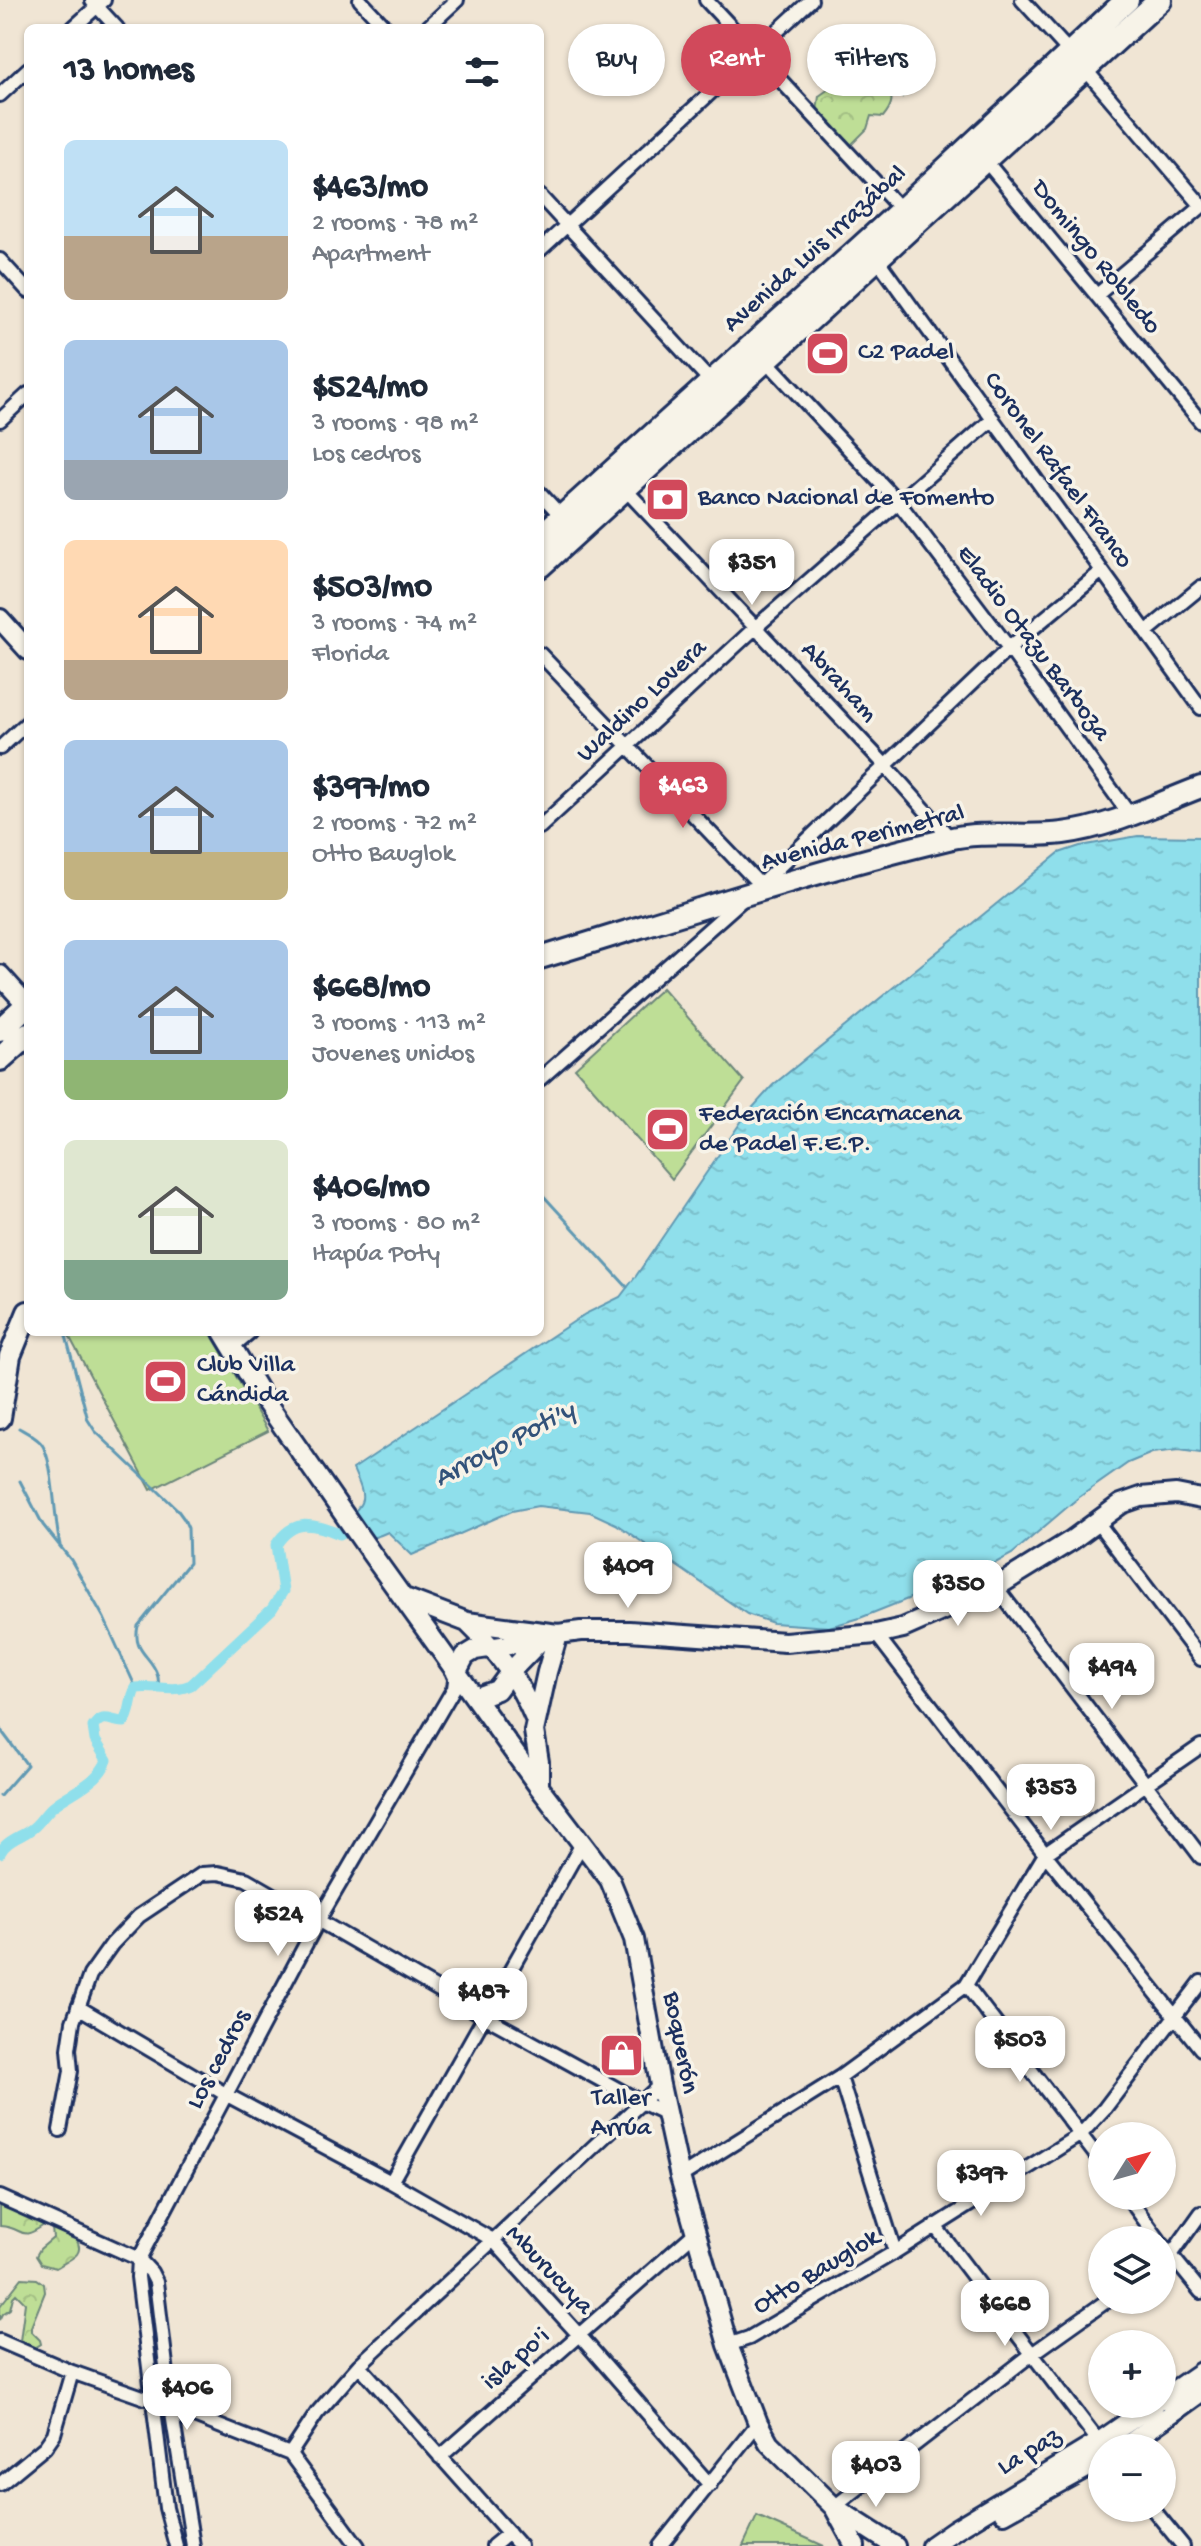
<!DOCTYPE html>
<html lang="en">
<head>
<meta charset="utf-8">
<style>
	body { margin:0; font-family:"Gochi Hand",sans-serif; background:#f6f6f7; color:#1f2937; height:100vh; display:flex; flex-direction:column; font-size:30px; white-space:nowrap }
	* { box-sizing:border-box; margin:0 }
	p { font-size:26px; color:#747a83 }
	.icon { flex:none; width:44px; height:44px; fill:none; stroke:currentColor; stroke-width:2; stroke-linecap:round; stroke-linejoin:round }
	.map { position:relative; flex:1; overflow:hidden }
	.panel { position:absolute; left:24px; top:24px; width:520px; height:1312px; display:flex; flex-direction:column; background:#fff; border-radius:12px; box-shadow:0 2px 6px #0004 }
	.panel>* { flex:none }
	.top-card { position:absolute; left:568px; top:24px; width:512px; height:72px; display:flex; gap:16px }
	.needle { width:52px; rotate:53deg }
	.fabs { position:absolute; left:1088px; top:2122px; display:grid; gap:16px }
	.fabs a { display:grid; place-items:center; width:88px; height:88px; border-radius:50%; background:#fff; box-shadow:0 2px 6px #0004; font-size:40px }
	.price { position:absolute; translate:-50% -68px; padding:0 18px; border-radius:16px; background:#fff; color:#222; font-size:26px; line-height:52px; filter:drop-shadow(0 2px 4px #0008) }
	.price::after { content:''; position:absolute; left:50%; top:48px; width:24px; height:18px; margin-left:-12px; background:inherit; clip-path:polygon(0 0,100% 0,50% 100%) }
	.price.on { background:#d1495b; color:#fff }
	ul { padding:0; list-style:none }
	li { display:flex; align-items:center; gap:24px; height:200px; padding:0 40px }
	li span { display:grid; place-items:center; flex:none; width:224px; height:160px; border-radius:12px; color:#555 }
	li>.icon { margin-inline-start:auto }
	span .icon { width:96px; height:96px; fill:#fffc; stroke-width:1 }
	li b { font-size:34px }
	h2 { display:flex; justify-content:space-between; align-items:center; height:96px; padding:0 40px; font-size:34px }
	.pill { padding:0 28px; border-radius:36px; background:#fff; box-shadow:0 2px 6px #0004; font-size:28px; line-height:72px }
	.pill.on { background:#d1495b; color:#fff }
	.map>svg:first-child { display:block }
	.forest { fill:url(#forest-crowns); stroke:#6c867a; stroke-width:2 }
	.pitch { fill:#bede96; stroke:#6c867a; stroke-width:2 }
	.water { fill:url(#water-ripples); stroke:#6199b3; stroke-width:2 }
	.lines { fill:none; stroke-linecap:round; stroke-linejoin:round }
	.stream { stroke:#6199b3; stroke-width:3 }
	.canal { stroke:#8fdfeb; stroke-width:11 }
	.street-casing { stroke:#1b2f5e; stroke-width:18 }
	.secondary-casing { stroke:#1b2f5e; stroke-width:24 }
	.primary-casing { stroke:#1b2f5e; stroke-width:26 }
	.highway-casing { stroke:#1b2f5e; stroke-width:28 }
	.street { stroke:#f7f3e8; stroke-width:12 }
	.secondary { stroke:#f7f3e8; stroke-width:18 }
	.primary { stroke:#f7f3e8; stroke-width:20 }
	.highway { stroke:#f7f3e8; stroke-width:22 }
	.labels { text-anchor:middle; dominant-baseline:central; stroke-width:7; stroke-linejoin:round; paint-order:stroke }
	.street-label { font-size:26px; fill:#1b2f5e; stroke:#f7f3e8 }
	.poi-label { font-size:26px; fill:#1b2f5e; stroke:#f7f3e8; text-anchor:start }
	.water-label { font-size:28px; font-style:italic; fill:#32527a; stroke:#f7f3e8 }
</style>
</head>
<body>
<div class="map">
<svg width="1201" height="2546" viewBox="0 0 1201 2546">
	<defs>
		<pattern id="forest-crowns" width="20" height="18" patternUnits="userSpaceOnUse" patternTransform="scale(2)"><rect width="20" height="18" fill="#bede96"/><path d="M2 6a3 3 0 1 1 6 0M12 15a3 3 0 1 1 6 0" fill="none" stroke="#a3bf84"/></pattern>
		<pattern id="water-ripples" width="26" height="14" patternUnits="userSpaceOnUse" patternTransform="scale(2)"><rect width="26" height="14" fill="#8fdfeb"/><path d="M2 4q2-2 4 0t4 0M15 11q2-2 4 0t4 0" fill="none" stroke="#7bc0cc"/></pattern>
	</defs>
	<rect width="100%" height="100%" fill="#f0e5d4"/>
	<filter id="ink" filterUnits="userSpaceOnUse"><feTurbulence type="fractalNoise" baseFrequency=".0125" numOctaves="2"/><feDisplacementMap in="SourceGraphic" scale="16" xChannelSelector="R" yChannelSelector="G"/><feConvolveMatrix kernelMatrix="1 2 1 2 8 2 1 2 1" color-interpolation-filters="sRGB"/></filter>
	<g filter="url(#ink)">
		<!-- forest -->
		<path class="forest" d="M903 38C902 49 897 49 894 58 888 70 899 80 906 90L902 97 885 73C888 94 899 98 883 117L871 116 867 129 848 148 841 136 817 111 819 96 860 67 868 56H873L887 43Z
			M0 2198C13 2204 93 2232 77 2254 73 2259 62 2264 56 2268L41 2264 36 2256 40 2249 53 2238 52 2229 44 2225C18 2243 25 2227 0 2226Z
			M22 2278 37 2279 44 2284 45 2292 31 2327V2331L40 2340 41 2344 33 2349 22 2346 20 2341 25 2303 16 2294 13 2297 10 2309 3 2314 0 2320V2306Z"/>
		<!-- pitch -->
		<path class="pitch" d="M662 988 744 1081 672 1179 575 1068Z
			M67 1332H210L268 1431 151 1490Z
			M757 2516 824 2546H743Z"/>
		<!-- water -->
		<path class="water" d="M1138 836 1201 837V1453L1179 1450 1152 1453 1128 1463 1078 1498 1012 1554 988 1567 860 1618 829 1627 773 1623 747 1614 616 1524 590 1512 538 1506 512 1511 412 1555 388 1532C371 1540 358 1541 340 1534L341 1523C368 1502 366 1499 353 1469L585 1314 620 1297 636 1276 745 1116 773 1085 1059 853 1080 846Z"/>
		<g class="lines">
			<!-- stream -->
			<path class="stream" d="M540 1192 627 1287
				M65 1332 88 1420 95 1431 176 1508 184 1519 188 1528 189 1563 138 1626C132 1652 151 1655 157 1674 159 1678 158 1683 159 1687
				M19 1428C26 1432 34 1436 40 1442 54 1456 54 1521 60 1545
				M20 1481 43 1525 71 1560 104 1618 136 1688
				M0 1729 27 1765 0 1796"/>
			<!-- canal -->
			<path class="canal" d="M0 1853C7 1839 23 1837 34 1827 42 1820 47 1810 56 1804 74 1791 99 1782 107 1760L95 1740 93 1727C104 1712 110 1722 124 1722 132 1713 129 1699 136 1688 155 1685 174 1693 191 1685L272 1609 283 1591 276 1545C294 1517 313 1524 340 1534L349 1528"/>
			<defs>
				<path id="street" d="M360 0 386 28
					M706 0 904 213
					M1022 0 1085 69 1201 205
					M92 1 117 28
					M73 28 104 0
					M427 28 457 0
					M0 95 28 69
					M985 160 1201 422
					M540 196 714 385
					M540 250 811 0
					M877 259 1201 708
					M0 260 28 291
					M1097 295 1201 207
					M766 360 899 503 1009 648 1130 815
					M0 420 28 394
					M625 489 884 764 951 839
					M540 493 564 519
					M1146 632 1201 587
					M540 654 764 889
					M0 748 28 722
					M540 827 756 627 993 419
					M760 885 1009 648 1102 571
					M540 1079 743 899
					M232 1347 250 1332
					M1097 1522 1201 1659
					M996 1587 1201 1857
					M876 1634 1045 1854 1201 2049
					M966 1985 1102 2163
					M78 2007 227 2095 391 2182 493 2240 579 2335 710 2485
					M840 2077 895 2252
					M60 2130 71 2071 69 2049 73 2022 90 1975 112 1944 139 1916 202 1874 218 1873 246 1879 484 2016 641 2102 667 2114
					M680 2177 840 2077 966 1985 1045 1854 1201 1746
					M391 2182 583 1842
					M1127 2196 1159 2240
					M0 2197 139 2259 151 2272 156 2282 171 2407 193 2546
					M935 2226 1102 2446
					M1162 2244 1201 2292
					M1162 2261 1171 2255 1201 2213
					M0 2341 72 2372 171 2407 290 2454 358 2546
					M728 2345 749 2338 895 2252 1081 2134 1105 2108 1201 1982
					M359 2365 520 2546
					M290 2454 317 2413 359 2365 660 2085
					M440 2457 696 2232
					M0 2484 45 2447 54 2434 72 2372
					M834 2507 1032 2354 1108 2300
					M1152 2508 1183 2546
					M176 2546 166 2508 138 2277 139 2259 318 1921 447 1700 454 1688 456 1673
					M493 2546 509 2533
					M660 2546 758 2423"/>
				<path id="secondary" d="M0 619 28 650
					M0 975 28 1006
					M223 1332 263 1398 373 1556 539 1787 610 1880 634 1939 660 2085 680 2177 728 2345 758 2423 769 2443 834 2507 895 2546
					M407 1599 467 1622 558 1634 581 1631H629L785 1642 876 1634 903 1628 996 1587 1072 1540 1121 1504 1141 1497 1176 1494 1201 1499
					M467 1622C499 1653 519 1680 536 1721
					M456 1673 465 1656 475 1650 541 1640
					M475 1698 497 1690 511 1671 541 1640
					M539 1787V1762L534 1731 547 1672 558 1634
					M1162 2399 1201 2372
					M1123 2448 1201 2392
					M835 2509 855 2546
					M1004 2513 1102 2459
					M931 2546 954 2530 1099 2442 1154 2404"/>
				<path id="primary" d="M540 958C675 917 810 872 948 839 985 830 1025 838 1063 833 1111 827 1156 804 1201 787
					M0 1418 10 1356 28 1312"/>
				<path id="highway" d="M540 537 902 210 1127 0
					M540 566 1160 0
					M0 1030 28 1004
					M0 1059 28 1034"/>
			</defs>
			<!-- street casing -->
			<use href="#street" class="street-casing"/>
			<!-- secondary casing -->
			<use href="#secondary" class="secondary-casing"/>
			<!-- primary casing -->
			<use href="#primary" class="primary-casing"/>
			<!-- highway casing -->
			<use href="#highway" class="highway-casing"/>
			<!-- street -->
			<use href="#street" class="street"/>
			<!-- secondary -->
			<use href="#secondary" class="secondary"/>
			<!-- primary -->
			<use href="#primary" class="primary"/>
			<!-- highway -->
			<use href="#highway" class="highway"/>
		</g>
	</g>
	<!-- icons -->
	<defs>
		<symbol id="stadium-square" viewBox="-11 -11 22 22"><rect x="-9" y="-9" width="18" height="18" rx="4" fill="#d1495b" stroke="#f7f3e8"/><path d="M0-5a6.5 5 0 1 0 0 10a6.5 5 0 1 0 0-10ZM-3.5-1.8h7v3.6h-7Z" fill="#fff"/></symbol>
		<symbol id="bank-square" viewBox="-11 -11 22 22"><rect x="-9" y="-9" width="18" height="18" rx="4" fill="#d1495b" stroke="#f7f3e8"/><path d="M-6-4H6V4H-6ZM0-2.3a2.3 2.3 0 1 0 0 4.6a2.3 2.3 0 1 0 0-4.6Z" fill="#fff"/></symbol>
		<symbol id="shop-square" viewBox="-11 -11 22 22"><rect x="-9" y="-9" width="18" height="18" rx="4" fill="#d1495b" stroke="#f7f3e8"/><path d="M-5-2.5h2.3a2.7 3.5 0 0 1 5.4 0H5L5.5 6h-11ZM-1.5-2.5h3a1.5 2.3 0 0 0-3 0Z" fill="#fff"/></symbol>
	</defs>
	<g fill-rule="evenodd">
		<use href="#stadium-square" x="802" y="328" width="51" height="51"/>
		<use href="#bank-square" x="642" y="474" width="51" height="51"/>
		<use href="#stadium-square" x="642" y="1104" width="51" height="51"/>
		<use href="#stadium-square" x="140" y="1356" width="51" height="51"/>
		<use href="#shop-square" x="596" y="2030" width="51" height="51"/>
	</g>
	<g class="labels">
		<!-- street labels -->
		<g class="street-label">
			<text transform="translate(816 250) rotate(-42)">Avenida Luis Irrazábal</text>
			<text transform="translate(1095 258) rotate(51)">Domingo Robledo</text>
			<text transform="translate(1057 471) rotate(54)">Coronel Rafael Franco</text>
			<text transform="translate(1032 644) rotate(53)">Eladio Otazu Barboza</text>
			<text transform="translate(838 683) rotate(47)">Abraham</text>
			<text transform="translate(643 702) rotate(-43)">Waldino Lovera</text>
			<text transform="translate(863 839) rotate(-14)">Avenida Perimetral</text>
			<text transform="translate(679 2043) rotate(79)">Boquerón</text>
			<text transform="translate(220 2060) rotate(-62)">Los cedros</text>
			<text transform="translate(548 2271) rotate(46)">Mburucuya</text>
			<text transform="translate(817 2273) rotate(-31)">Otto Bauglok</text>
			<text transform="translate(517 2360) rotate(-41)">isla po'i</text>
			<text transform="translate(1030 2453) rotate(-31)">La paz</text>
		</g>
		<!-- poi labels -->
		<g class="poi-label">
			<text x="858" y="353">C2 Padel</text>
			<text x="698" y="499">Banco Nacional de Fomento</text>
			<text x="699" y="1115">Federación Encarnacena<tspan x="699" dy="30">de Padel F.E.P.</tspan></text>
			<text x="197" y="1366">Club Villa<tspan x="197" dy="30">Cándida</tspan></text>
			<text x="621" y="2099" text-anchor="middle">Taller<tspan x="621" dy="30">Arrúa</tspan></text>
		</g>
		<!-- water labels -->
		<g class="water-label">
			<text transform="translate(505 1445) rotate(-28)">Arroyo Poti'y</text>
		</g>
	</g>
</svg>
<div class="fabs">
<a><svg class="needle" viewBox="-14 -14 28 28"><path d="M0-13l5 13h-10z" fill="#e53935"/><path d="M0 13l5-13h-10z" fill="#747a83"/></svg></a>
<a><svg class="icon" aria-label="layers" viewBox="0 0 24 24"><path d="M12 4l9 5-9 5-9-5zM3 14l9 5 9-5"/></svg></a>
<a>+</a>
<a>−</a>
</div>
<b class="price" style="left:752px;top:607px">$351</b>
<b class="price on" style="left:683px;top:830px">$463</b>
<b class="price" style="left:628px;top:1610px">$409</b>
<b class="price" style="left:958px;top:1628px">$350</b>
<b class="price" style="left:1112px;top:1711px">$494</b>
<b class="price" style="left:1051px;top:1832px">$353</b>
<b class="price" style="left:278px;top:1958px">$524</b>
<b class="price" style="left:483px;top:2036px">$487</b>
<b class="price" style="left:1020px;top:2084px">$503</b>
<b class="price" style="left:981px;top:2218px">$397</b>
<b class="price" style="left:1005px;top:2348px">$668</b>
<b class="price" style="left:187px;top:2432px">$406</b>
<b class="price" style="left:876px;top:2509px">$403</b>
<div class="top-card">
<a class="pill">Buy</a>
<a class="pill on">Rent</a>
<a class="pill">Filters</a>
</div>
<section class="panel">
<h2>13 homes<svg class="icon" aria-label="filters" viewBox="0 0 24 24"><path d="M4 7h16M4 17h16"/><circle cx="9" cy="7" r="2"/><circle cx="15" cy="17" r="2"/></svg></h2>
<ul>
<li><span style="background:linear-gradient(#bfe0f5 60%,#b9a48a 0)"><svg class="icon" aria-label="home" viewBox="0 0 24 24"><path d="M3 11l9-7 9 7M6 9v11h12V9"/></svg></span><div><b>$463/mo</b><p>2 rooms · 78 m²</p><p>Apartment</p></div></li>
<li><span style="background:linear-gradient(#a9c7e8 75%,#9aa5b1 0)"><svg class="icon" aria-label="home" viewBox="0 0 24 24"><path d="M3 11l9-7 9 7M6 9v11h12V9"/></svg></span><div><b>$524/mo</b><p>3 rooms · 98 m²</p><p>Los cedros</p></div></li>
<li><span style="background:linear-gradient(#ffd9b3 75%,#b9a48a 0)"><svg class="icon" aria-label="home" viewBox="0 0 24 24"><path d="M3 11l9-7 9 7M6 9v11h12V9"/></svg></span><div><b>$503/mo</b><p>3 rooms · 74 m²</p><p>Florida</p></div></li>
<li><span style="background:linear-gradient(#a9c7e8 70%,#c2b280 0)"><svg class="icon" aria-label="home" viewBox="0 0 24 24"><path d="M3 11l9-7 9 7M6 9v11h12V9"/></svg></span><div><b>$397/mo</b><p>2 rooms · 72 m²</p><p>Otto Bauglok</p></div></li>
<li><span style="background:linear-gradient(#a9c7e8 75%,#8fb573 0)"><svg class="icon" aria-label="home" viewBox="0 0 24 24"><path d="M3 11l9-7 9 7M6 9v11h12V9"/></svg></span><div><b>$668/mo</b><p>3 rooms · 113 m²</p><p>Jovenes unidos</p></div></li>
<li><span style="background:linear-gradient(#dfe7d0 75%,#7fa58c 0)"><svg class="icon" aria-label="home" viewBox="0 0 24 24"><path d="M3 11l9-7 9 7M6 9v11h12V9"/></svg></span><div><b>$406/mo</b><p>3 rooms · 80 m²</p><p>Itapúa Poty</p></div></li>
</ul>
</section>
</div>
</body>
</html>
